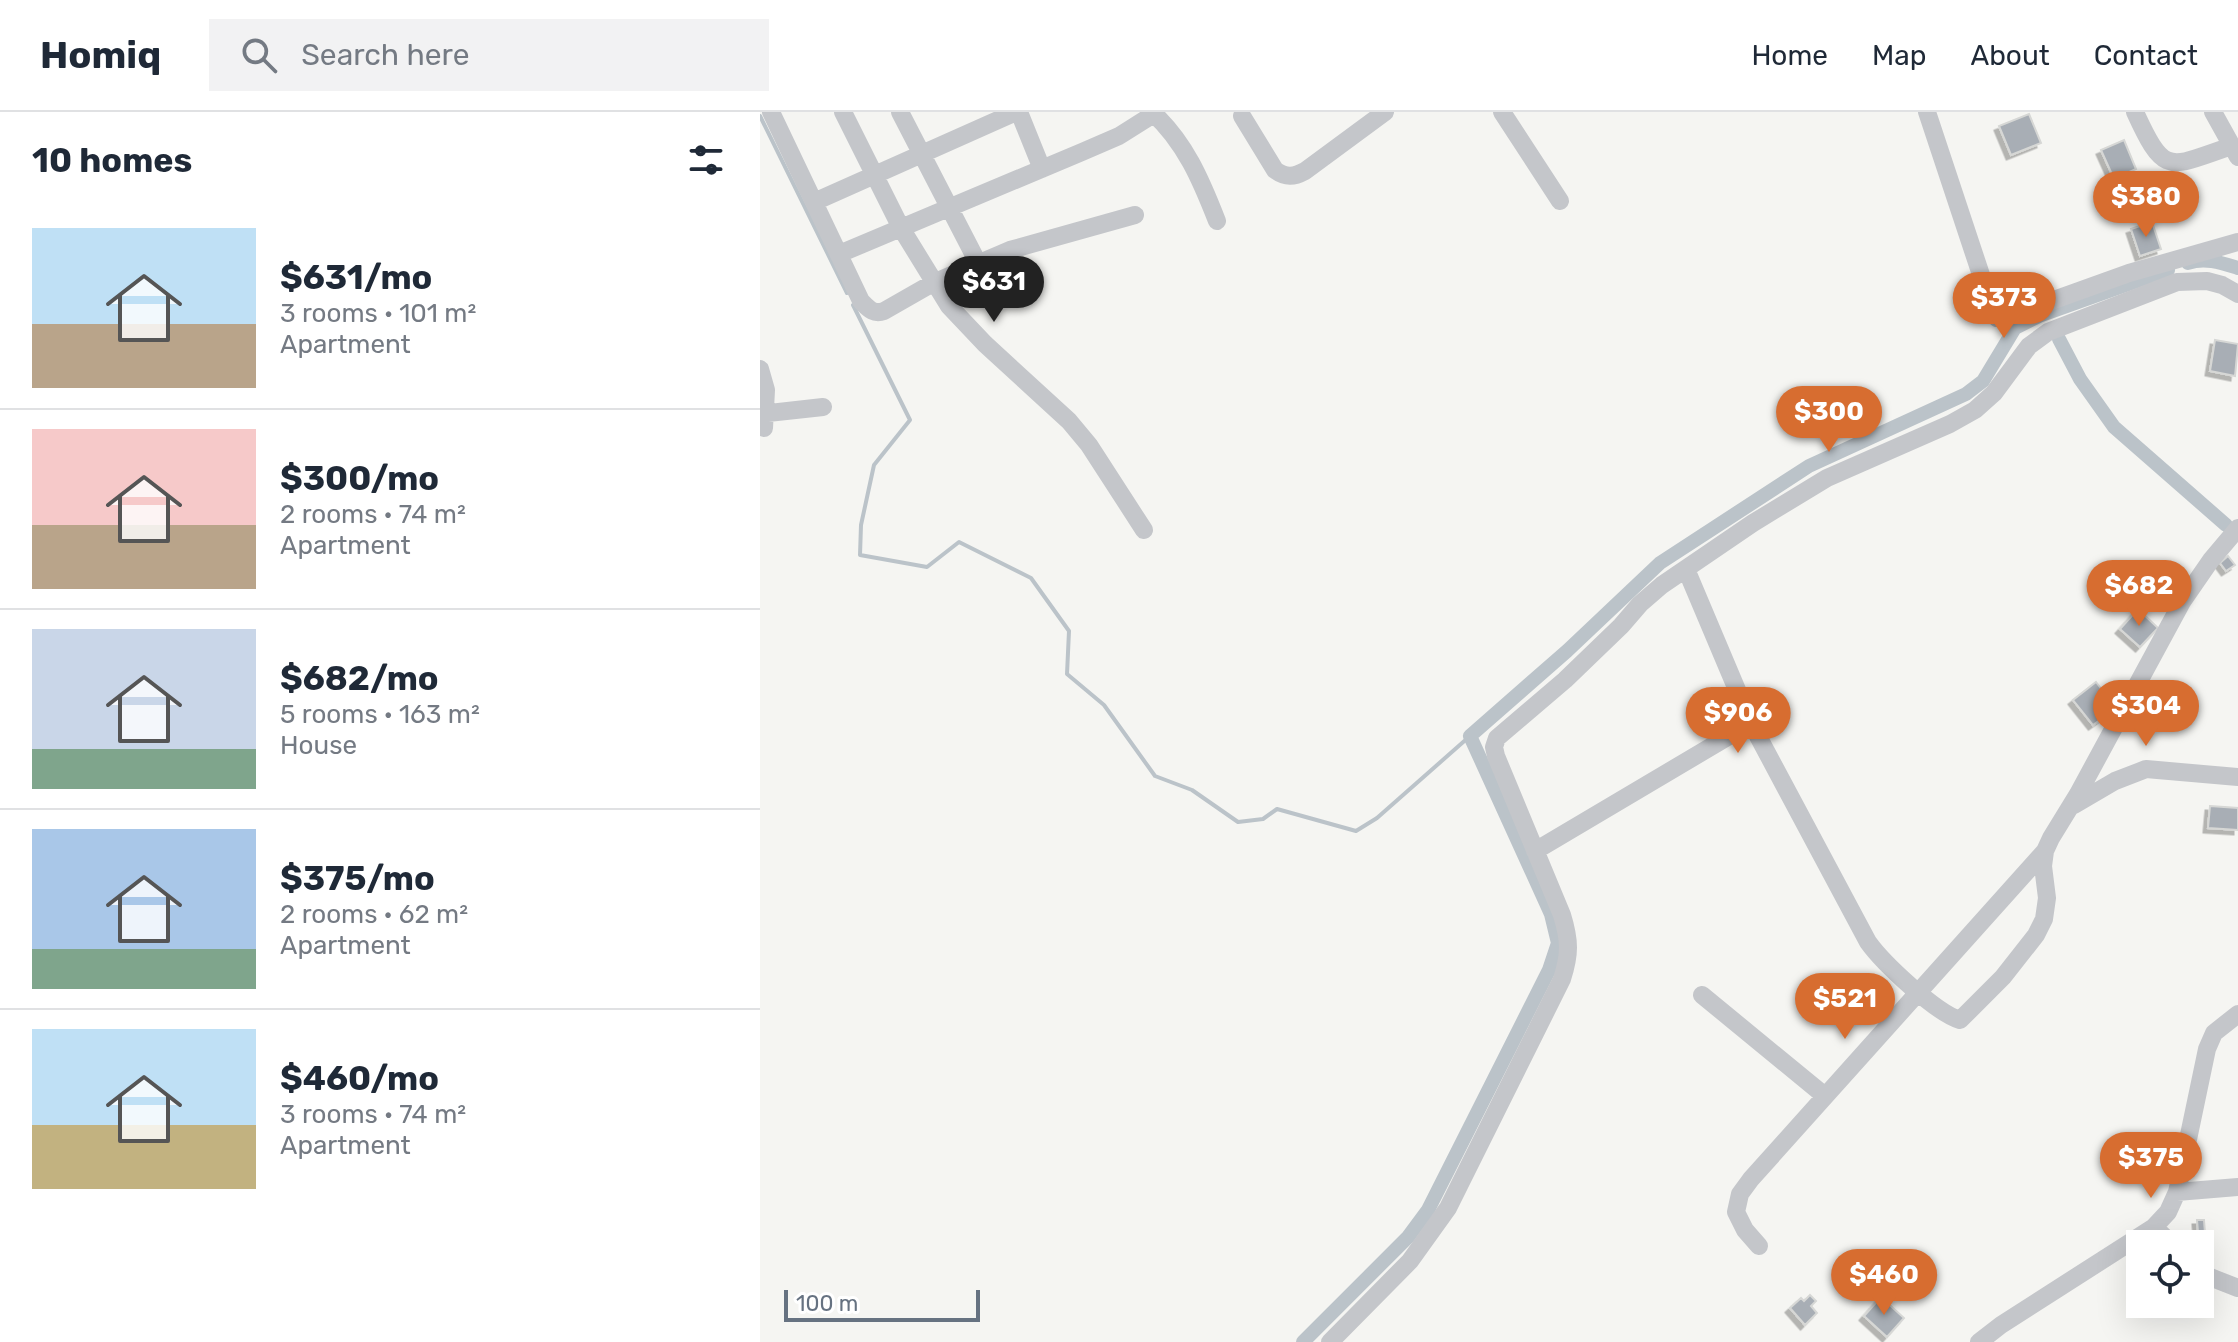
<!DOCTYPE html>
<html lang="en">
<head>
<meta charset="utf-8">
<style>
	body { margin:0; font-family:Rubik,sans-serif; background:#f2f2f3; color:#1f2937; height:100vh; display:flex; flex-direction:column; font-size:30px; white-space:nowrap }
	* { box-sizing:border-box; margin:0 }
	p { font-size:26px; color:#747a83 }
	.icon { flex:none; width:44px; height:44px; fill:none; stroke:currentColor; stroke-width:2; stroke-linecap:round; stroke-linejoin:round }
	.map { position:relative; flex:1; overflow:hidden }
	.sheet { display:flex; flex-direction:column; background:#fff; width:760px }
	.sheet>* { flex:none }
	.tools { position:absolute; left:1366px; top:1118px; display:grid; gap:16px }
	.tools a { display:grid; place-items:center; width:88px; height:88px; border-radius:0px; background:#fff; box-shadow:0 8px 32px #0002; font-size:40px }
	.scale { position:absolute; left:24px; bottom:20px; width:196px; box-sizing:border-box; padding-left:8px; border:4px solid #667281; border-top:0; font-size:22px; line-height:28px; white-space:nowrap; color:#667281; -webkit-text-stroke:6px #fff; paint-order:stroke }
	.price { position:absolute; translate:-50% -68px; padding:0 18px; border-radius:28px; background:#d76d30; color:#fff; font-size:26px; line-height:52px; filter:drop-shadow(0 2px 4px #0008) }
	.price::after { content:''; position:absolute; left:50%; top:48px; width:24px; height:18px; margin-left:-12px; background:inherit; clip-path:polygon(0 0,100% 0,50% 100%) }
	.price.on { background:#222; color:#fff }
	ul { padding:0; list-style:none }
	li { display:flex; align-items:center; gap:24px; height:200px; padding:0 32px }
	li+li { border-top:2px solid #e0e1e3 }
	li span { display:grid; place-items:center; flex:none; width:224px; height:160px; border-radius:0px; color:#555 }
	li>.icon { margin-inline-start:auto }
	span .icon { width:96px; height:96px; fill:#fffc; stroke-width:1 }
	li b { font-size:34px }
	h2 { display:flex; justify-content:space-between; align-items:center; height:96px; padding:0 32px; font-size:34px }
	header { display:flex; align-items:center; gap:48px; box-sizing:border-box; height:112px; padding:0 40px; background:#fff; border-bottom:2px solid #e0e1e3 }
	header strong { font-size:38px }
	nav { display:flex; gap:44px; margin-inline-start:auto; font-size:28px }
	.search { width:560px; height:72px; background:#f2f2f3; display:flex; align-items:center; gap:20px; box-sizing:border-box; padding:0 28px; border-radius:0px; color:#747a83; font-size:30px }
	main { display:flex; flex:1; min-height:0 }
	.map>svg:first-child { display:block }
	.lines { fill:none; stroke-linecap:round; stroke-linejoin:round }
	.stream { stroke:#bbc3c9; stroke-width:4 }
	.canal { stroke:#bbc3c9; stroke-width:14 }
	.building { fill:#a8aeb5; stroke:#d6d7d5; stroke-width:2; filter:url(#shadow) }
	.minor { stroke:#c4c6ca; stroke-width:18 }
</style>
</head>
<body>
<header>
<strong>Homiq</strong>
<div class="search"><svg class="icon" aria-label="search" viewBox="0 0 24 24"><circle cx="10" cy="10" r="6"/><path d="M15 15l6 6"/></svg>Search here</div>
<nav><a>Home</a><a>Map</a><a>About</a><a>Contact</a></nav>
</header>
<main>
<section class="sheet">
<h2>10 homes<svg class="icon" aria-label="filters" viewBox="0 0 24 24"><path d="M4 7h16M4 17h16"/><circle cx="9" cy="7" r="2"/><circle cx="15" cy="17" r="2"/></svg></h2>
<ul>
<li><span style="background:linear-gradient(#bfe0f5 60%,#b9a48a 0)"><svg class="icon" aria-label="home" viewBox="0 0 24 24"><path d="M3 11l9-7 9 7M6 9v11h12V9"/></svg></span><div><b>$631/mo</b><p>3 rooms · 101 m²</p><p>Apartment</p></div></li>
<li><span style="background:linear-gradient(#f6c9c9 60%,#b9a48a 0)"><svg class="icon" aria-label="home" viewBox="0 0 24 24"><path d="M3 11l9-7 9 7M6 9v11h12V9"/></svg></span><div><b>$300/mo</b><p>2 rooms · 74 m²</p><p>Apartment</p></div></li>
<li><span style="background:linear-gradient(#c9d6e8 75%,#7fa58c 0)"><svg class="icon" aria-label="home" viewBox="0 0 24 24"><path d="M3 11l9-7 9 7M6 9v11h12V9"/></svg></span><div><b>$682/mo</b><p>5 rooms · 163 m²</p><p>House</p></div></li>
<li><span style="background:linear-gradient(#a9c7e8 75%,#7fa58c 0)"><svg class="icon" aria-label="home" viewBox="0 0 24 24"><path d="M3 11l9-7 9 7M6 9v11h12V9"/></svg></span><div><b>$375/mo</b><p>2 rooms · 62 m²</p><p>Apartment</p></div></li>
<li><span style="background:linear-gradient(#bfe0f5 60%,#c2b280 0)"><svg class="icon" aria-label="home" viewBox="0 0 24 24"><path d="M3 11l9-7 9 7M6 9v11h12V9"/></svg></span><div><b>$460/mo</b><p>3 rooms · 74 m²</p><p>Apartment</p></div></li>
</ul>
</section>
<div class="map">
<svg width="1478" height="1230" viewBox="0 0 1478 1230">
	<defs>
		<filter id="shadow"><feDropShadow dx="-4.5" dy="4.5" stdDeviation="0" flood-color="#0004"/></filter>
	</defs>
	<rect width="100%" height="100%" fill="#f5f5f2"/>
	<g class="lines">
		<!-- stream -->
		<path class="stream" d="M0 4 87 181
			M93 193 150 308 114 353 101 413 100 443 167 455 199 430 271 466 309 519 307 562 344 593 395 664 432 678 478 710 503 707 517 697 596 719 617 706 710 624"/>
		<!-- canal -->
		<path class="canal" d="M1428 151C1445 145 1462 151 1478 156
			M1299 227 1320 267 1354 315 1466 413
			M543 1230 648 1125 668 1098 789 858 798 831 791 802 710 624 807 539 900 451 1049 354 1206 282 1223 269 1255 216 1279 204 1408 158"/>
	</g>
	<!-- building -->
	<path class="building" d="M1269 2 1281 31 1251 43 1239 14Z
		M1364 28 1376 57 1354 67 1341 38Z
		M1392 110 1401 137 1380 144 1371 117Z
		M1455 228 1478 232 1475 264 1450 259Z
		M1468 444 1475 453 1466 459 1460 451Z
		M1378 497 1398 516 1380 535 1360 517Z
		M1336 570 1356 596 1333 613 1313 588Z
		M1450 694 1478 696V718L1448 716Z
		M1437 1108H1444L1446 1135H1440L1439 1132Z
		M1050 1183 1056 1189 1051 1194 1057 1201 1045 1213 1030 1196 1041 1186 1044 1189Z
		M1121 1185 1144 1206 1127 1225 1104 1204Z"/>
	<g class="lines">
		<!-- minor -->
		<path class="minor" d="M11 0 101 189C108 196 113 203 124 199L173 171 250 138 375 103
			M83 0 141 116 189 194 225 232 309 309 329 333 384 418
			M140 0 218 151
			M259 0 282 57
			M392 0C425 30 441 68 457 109
			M742 0 800 89
			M1167 0 1234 202 1237 206H1244L1369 161 1478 130
			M1375 0C1405 66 1409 55 1472 34
			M1453 0 1478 45
			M482 4 515 58C526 66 534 65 545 59L625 0
			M54 90 256 0
			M79 142 322 40 359 24 394 2
			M0 257 6 278 4 316
			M0 302 63 295
			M991 611 1108 830C1123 851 1176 901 1200 908L1243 865 1276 823 1284 807 1287 786 1283 754 1285 739 1291 726 1318 682 1422 490 1451 448 1478 416
			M1314 693 1355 669 1386 657 1478 665
			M775 739 991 611 926 457
			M942 883 1065 984
			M1417 1080 1478 1075
			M1394 1115 1412 1132
			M999 1134 985 1118 976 1100 980 1082 991 1067 1285 739
			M1440 1157 1450 1165 1478 1176
			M570 1230 650 1149 688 1096 802 867C810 842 810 829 802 803L736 644 734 635 737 626 805 568 861 514 880 492 902 473 993 411 1067 366 1190 312 1215 298 1234 281 1269 234 1288 220 1417 170 1447 169 1462 173 1478 182
			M1219 1230 1241 1213 1394 1115 1408 1100 1417 1080 1447 937 1454 921 1478 902"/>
	</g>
</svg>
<div class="tools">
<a><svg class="icon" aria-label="locate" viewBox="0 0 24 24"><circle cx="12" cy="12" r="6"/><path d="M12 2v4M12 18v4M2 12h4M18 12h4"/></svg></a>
</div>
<div class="scale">100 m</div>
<b class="price" style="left:1386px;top:127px">$380</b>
<b class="price on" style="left:234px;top:212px">$631</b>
<b class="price" style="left:1244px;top:228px">$373</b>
<b class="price" style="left:1069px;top:342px">$300</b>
<b class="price" style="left:1379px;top:516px">$682</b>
<b class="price" style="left:1386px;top:636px">$304</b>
<b class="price" style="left:978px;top:643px">$906</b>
<b class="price" style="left:1085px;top:929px">$521</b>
<b class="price" style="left:1391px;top:1088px">$375</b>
<b class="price" style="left:1124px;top:1205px">$460</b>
</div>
</main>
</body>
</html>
